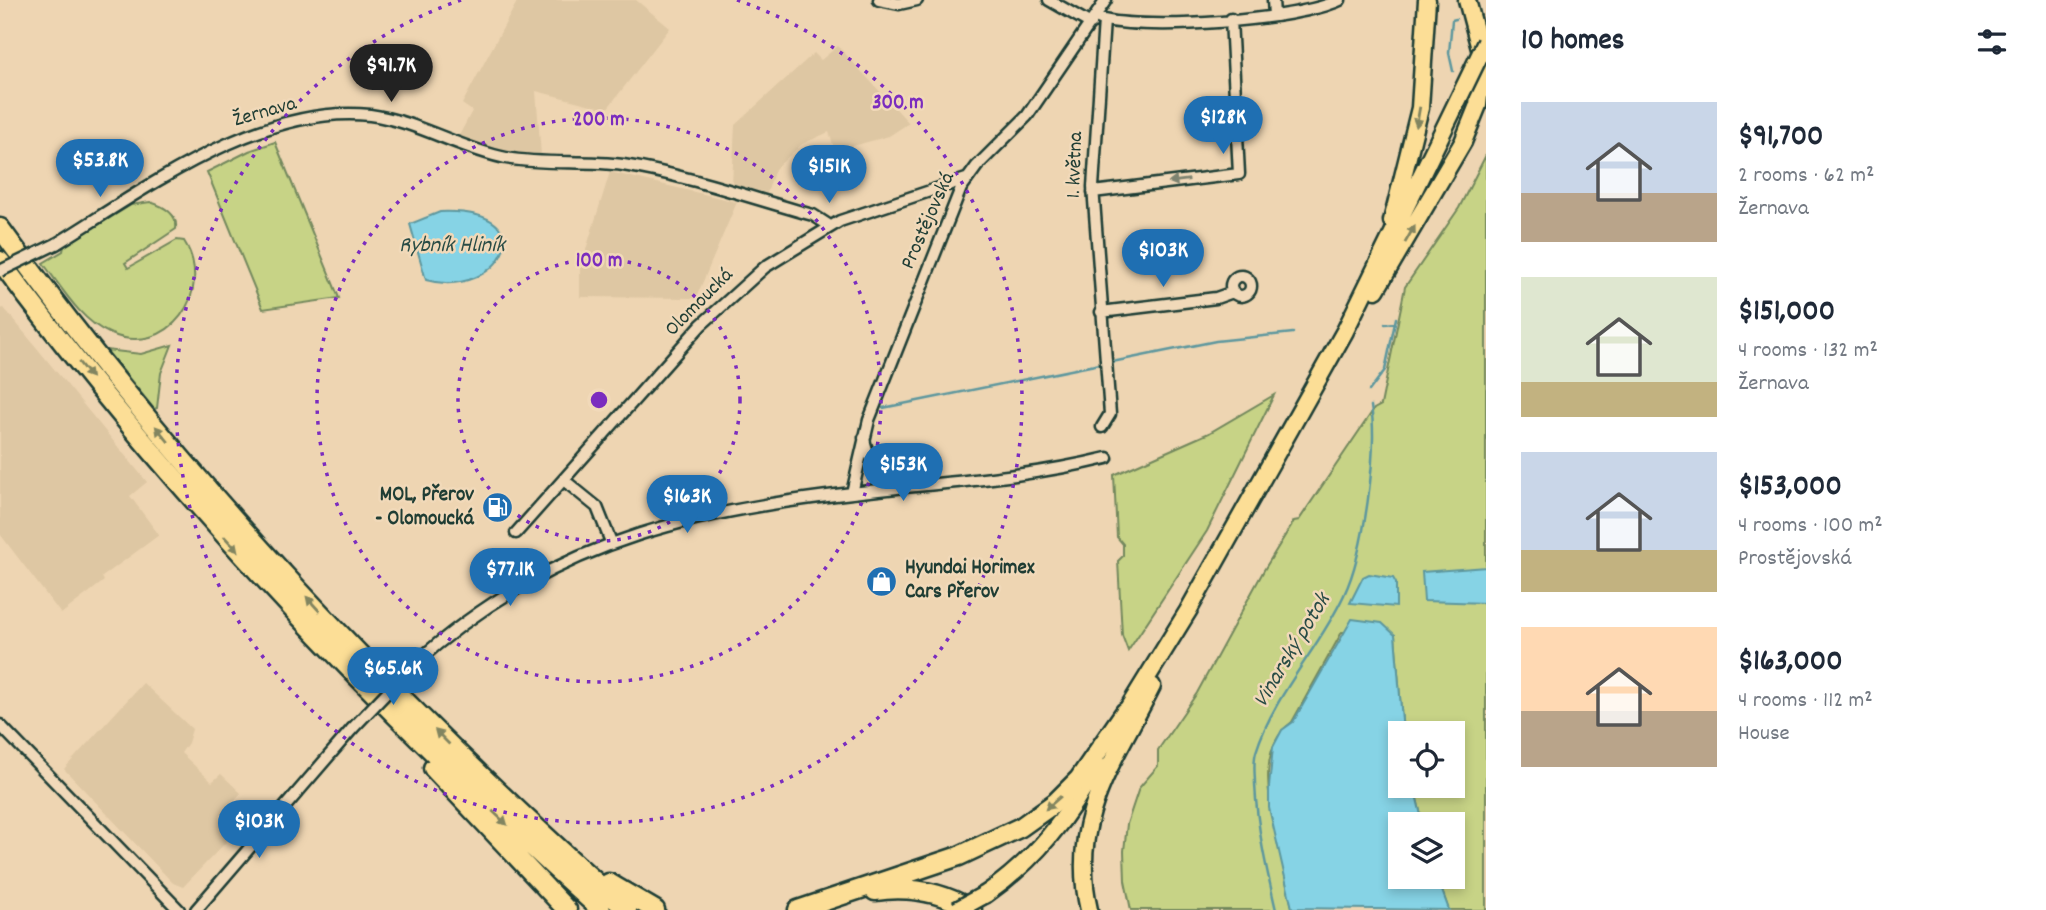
<!DOCTYPE html>
<html lang="en">
<head>
<meta charset="utf-8">
<style>
	body { margin:0; font-family:Dekko,sans-serif; background:#f6f6f7; color:#1f2937; height:100vh; display:flex; flex-direction:column; font-size:26px; white-space:nowrap }
	* { box-sizing:border-box; margin:0 }
	p { font-size:23px; color:#747a83 }
	.icon { flex:none; width:38px; height:38px; fill:none; stroke:currentColor; stroke-width:2; stroke-linecap:round; stroke-linejoin:round }
	.map { position:relative; flex:1; overflow:hidden }
	.sheet { display:flex; flex-direction:column; background:#fff; width:560px }
	.sheet>* { flex:none }
	.fabs { position:absolute; left:1388px; top:721px; display:grid; gap:14px }
	.fabs a { display:grid; place-items:center; width:77px; height:77px; border-radius:0px; background:#fff; box-shadow:0 4px 10px #0003; font-size:35px }
	.price { position:absolute; translate:-50% -60px; padding:0 16px; border-radius:24px; background:#1f6fb2; color:#fff; font-size:23px; line-height:46px; filter:drop-shadow(0 2px 4px #0008) }
	.price::after { content:''; position:absolute; left:50%; top:42px; width:21px; height:16px; margin-left:-10px; background:inherit; clip-path:polygon(0 0,100% 0,50% 100%) }
	.price.current { background:#222; color:#fff }
	ul { padding:0; list-style:none }
	li { display:flex; align-items:center; gap:21px; height:175px; padding:0 35px }
	li span { display:grid; place-items:center; flex:none; width:196px; height:140px; border-radius:0px; color:#555 }
	li>.icon { margin-inline-start:auto }
	span .icon { width:84px; height:84px; fill:#fffc; stroke-width:1 }
	li b { font-size:30px }
	h2 { display:flex; justify-content:space-between; align-items:center; height:84px; padding:0 35px; font-size:30px }
	main { display:flex; flex:1; min-height:0 }
	.map>svg:first-child { display:block }
	.built { fill:#dec7a3 }
	.green { fill:#c7d386; stroke:#73885d; stroke-width:2 }
	.water { fill:#86d3e5; stroke:#5d979e; stroke-width:2 }
	.lines { fill:none; stroke-linecap:round; stroke-linejoin:round }
	.stream { stroke:#5d979e; stroke-width:2.5 }
	.street-casing { stroke:#1f3d34; stroke-width:15 }
	.primary-casing { stroke:#1f3d34; stroke-width:21 }
	.highway-casing { stroke:#1f3d34; stroke-width:23 }
	.street { stroke:#f1d9b9; stroke-width:10 }
	.primary { stroke:#fcde96; stroke-width:16 }
	.highway { stroke:#fcde96; stroke-width:18 }
	.street-bridge-casing { stroke:#1f3d34; stroke-width:15; stroke-linecap:butt }
	.primary-bridge-casing { stroke:#1f3d34; stroke-width:21; stroke-linecap:butt }
	.street-bridge { stroke:#f1d9b9; stroke-width:10 }
	.primary-bridge { stroke:#fcde96; stroke-width:16 }
	.oneway { fill:#828560 }
	.oneway2 { fill:#7d8370 }
	.ring { fill:none; stroke:#7b2cbf; stroke-width:3.5; stroke-dasharray:3.5 7 }
	.labels { text-anchor:middle; dominant-baseline:central; stroke-width:5; stroke-linejoin:round; paint-order:stroke }
	.street-label { font-size:21px; fill:#1f3d34; stroke:#f1d9b9 }
	.poi-label { font-size:21px; font-weight:bold; fill:#1f3d34; stroke:#f1d9b9; text-anchor:end }
	.water-label { font-size:23px; font-style:italic; fill:#294c46; stroke:#f1d9b9 }
	.centre { fill:#7b2cbf; stroke:#f1d9b9; stroke-width:3.5 }
	.ring-label { font-size:21px; text-anchor:middle; font-weight:bold; fill:#7b2cbf; stroke:#f1d9b9; stroke-width:5; stroke-linejoin:round; paint-order:stroke }
</style>
</head>
<body>
<main>
<div class="map">
<svg width="1486" height="910" viewBox="0 0 1486 910">
	<rect width="100%" height="100%" fill="#eed5b2"/>
	<filter id="ink" filterUnits="userSpaceOnUse"><feTurbulence type="fractalNoise" baseFrequency=".0143" numOctaves="2"/><feDisplacementMap in="SourceGraphic" scale="14" xChannelSelector="R" yChannelSelector="G"/><feConvolveMatrix kernelMatrix="1 2 1 2 8 2 1 2 1" color-interpolation-filters="sRGB"/></filter>
	<g filter="url(#ink)">
		<!-- built -->
		<path class="built" d="M518 0H636L670 28 607 109 536 91 542 168H514L452 149 472 111 462 104Z
			M838 46 909 123 889 136 835 151 829 132 802 144 775 169 767 193 732 184 735 125 814 53 821 60Z
			M610 172 737 202 696 298 580 297V269Z
			M4 308 147 482 130 496 159 535 102 577 104 581 61 614 0 534V309Z
			M143 683 192 729 188 743 181 753 212 782 221 774 241 793 219 817 227 824 228 840 183 887 173 883 64 769Z"/>
		<!-- green -->
		<path class="green" d="M275 142 339 298 263 309 207 172 249 151Z
			M1486 155V910H1449L1437 877H1452V824H1423L1414 786H1452V733H1403L1395 635 1342 632 1292 722C1259 746 1267 795 1276 829 1282 856 1285 883 1293 910H1131L1125 881 1124 851 1127 824 1139 788 1158 766V750L1197 693 1264 570 1294 521 1299 520 1374 409 1381 405 1405 287 1459 208Z
			M150 202C163 206 178 214 176 229L125 263 128 268 177 240 184 241C216 291 168 360 109 333 80 320 62 288 43 263L63 251 64 246 131 205Z
			M172 345 161 373 157 408 154 409 106 350 141 354Z
			M1274 395 1207 531 1128 651 1122 635 1118 561 1123 556V544L1117 537 1114 475 1209 433Z"/>
		<!-- water -->
		<path class="water" d="M440 212C552 208 499 301 426 280L410 224Z
			M1486 567V603L1424 601 1422 572Z
			M1369 574 1393 578 1396 583V607L1350 603 1363 577Z
			M1352 619 1382 623 1395 635 1403 733H1400V786H1414L1423 824H1400V877H1437L1449 910 1292 908 1269 808V787L1273 747 1282 730 1293 722Z"/>
		<g class="lines">
			<!-- stream -->
			<path class="stream" d="M1453 71 1449 53 1452 20 1456 19
				M1385 324 1395 323
				M1112 362 1216 341 1293 333
				M1369 391 1385 370 1396 318
				M883 408 1100 364
				M1276 910C1266 867 1257 828 1255 784 1255 774 1253 762 1256 752 1274 694 1319 649 1344 595 1364 553 1378 451 1371 406"/>
			<defs>
				<path id="street" d="M879 0 899 4 917 0
					M1049 0 1091 24
					M1273 0 1274 16
					M1100 19C1148 31 1295 21 1340 0
					M1093 192 1239 174 1231 19
					M56 244C144 190 260 103 370 115 417 121 460 149 506 158 544 165 584 160 623 165 687 175 751 198 813 215L830 226
					M1231 286a10 10 0 1 1 20 0a10 10 0 1 1-20 0Z
					M1101 312 1216 298 1233 292
					M1102 427 1110 414 1093 187 1104 20
					M864 438C870 475 897 477 928 480
					M565 481 597 507 611 542
					M852 493 869 420 961 188 977 166 1027 116 1106 0
					M516 533 701 325 765 267 840 221 966 179
					M413 665C560 533 707 508 897 488 967 481 1038 475 1107 458
					M0 725 179 910
					M196 910 352 729"/>
				<path id="primary" d="M1392 221 1420 108 1427 0
					M1376 290 1463 142 1478 105 1483 60 1467 0
					M1119 723 1188 611 1345 331 1439 139
					M986 894C1035 860 1069 817 1097 764
					M1089 910C1068 820 1114 762 1152 686"/>
				<path id="highway" d="M0 228C181 478 396 705 627 910
					M0 261C177 499 381 712 601 910
					M433 768 567 910
					M609 883 655 910
					M875 891C910 886 942 892 972 910
					M798 910 959 856 1021 827 1056 802 1079 779 1125 712"/>
			</defs>
			<!-- street casing -->
			<use href="#street" class="street-casing"/>
			<!-- primary casing -->
			<use href="#primary" class="primary-casing"/>
			<!-- highway casing -->
			<use href="#highway" class="highway-casing"/>
			<!-- street -->
			<use href="#street" class="street"/>
			<!-- primary -->
			<use href="#primary" class="primary"/>
			<!-- highway -->
			<use href="#highway" class="highway"/>
			<defs>
				<path id="street-bridge" d="M0 271 56 244
					M352 729 413 665"/>
				<path id="primary-bridge" d="M1439 139 1486 42
					M957 910 986 894"/>
			</defs>
			<!-- street-bridge casing -->
			<use href="#street-bridge" class="street-bridge-casing"/>
			<!-- primary-bridge casing -->
			<use href="#primary-bridge" class="primary-bridge-casing"/>
			<!-- street-bridge -->
			<use href="#street-bridge" class="street-bridge"/>
			<!-- primary-bridge -->
			<use href="#primary-bridge" class="primary-bridge"/>
		</g>
		<!-- one-way arrows -->
		<defs><path id="oneway-solid" d="M-6-.8H1V-3.2L6.5 0L1 3.2V.8H-6Z" transform="scale(1.75)"/></defs>
		<g class="oneway">
			<use href="#oneway-solid" transform="translate(1418 117) rotate(100)"/>
			<use href="#oneway-solid" transform="translate(1410 234) rotate(-61)"/>
			<use href="#oneway-solid" transform="translate(85 370) rotate(51)"/>
			<use href="#oneway-solid" transform="translate(162 434) rotate(-130)"/>
			<use href="#oneway-solid" transform="translate(231 544) rotate(48)"/>
			<use href="#oneway-solid" transform="translate(313 604) rotate(-132)"/>
			<use href="#oneway-solid" transform="translate(442 737) rotate(-135)"/>
			<use href="#oneway-solid" transform="translate(1053 803) rotate(139)"/>
			<use href="#oneway-solid" transform="translate(500 818) rotate(43)"/>
		</g>
		<use class="oneway2" href="#oneway-solid" transform="translate(1179 181) rotate(173)"/>
	</g>
	<!-- distance rings -->
	<g class="ring">
		<circle cx="599" cy="400" r="141"/>
		<circle cx="599" cy="400" r="282"/>
		<path d="M737 0A423 423 0 1 1 461 0"/>
	</g>
	<!-- icons -->
	<defs>
		<symbol id="fuel-disc" viewBox="-11 -11 22 22"><circle r="9.5" fill="#1f6fb2" stroke="#f1d9b9"/><path d="M-5.5-6h7V0h2V4h1.3V-2.5L3-4.5l.8-.8L6-3V5H2.5V1h-1V6h-7ZM-4.2-4.7v3.2H.2V-4.7Z" fill="#fff"/></symbol>
		<symbol id="shop-disc" viewBox="-11 -11 22 22"><circle r="9.5" fill="#1f6fb2" stroke="#f1d9b9"/><path d="M-5-2.5h2.3a2.7 3.5 0 0 1 5.4 0H5L5.5 6h-11ZM-1.5-2.5h3a1.5 2.3 0 0 0-3 0Z" fill="#fff"/></symbol>
	</defs>
	<g fill-rule="evenodd">
		<use href="#fuel-disc" x="480" y="490" width="35" height="35"/>
		<use href="#shop-disc" x="864" y="564" width="35" height="35"/>
	</g>
	<g class="labels">
		<!-- street labels -->
		<g class="street-label">
			<text transform="translate(265 113) rotate(-16)">Žernava</text>
			<text transform="translate(1076 165) rotate(-88)">1. května</text>
			<text transform="translate(929 221) rotate(-66)">Prostějovská</text>
			<text transform="translate(700 303) rotate(-45)">Olomoucká</text>
		</g>
		<!-- poi labels -->
		<g class="poi-label">
			<text x="474" y="496">MOL, Přerov<tspan x="474" dy="24">- Olomoucká</tspan></text>
			<text x="905" y="569" text-anchor="start">Hyundai Horimex<tspan x="905" dy="24">Cars Přerov</tspan></text>
		</g>
		<!-- water labels -->
		<g class="water-label">
			<text x="452" y="246">Rybník Hliník</text>
			<text transform="translate(1293 651) rotate(-59)">Vinarský potok</text>
		</g>
	</g>
	<circle cx="599" cy="400" r="10" class="centre"/>
	<g class="ring-label">
		<text x="898" y="108">300 m</text>
		<text x="599" y="125">200 m</text>
		<text x="599" y="266">100 m</text>
	</g>
</svg>
<div class="fabs">
<a><svg class="icon" aria-label="locate" viewBox="0 0 24 24"><circle cx="12" cy="12" r="6"/><path d="M12 2v4M12 18v4M2 12h4M18 12h4"/></svg></a>
<a><svg class="icon" aria-label="layers" viewBox="0 0 24 24"><path d="M12 4l9 5-9 5-9-5zM3 14l9 5 9-5"/></svg></a>
</div>
<b class="price current" style="left:391px;top:104px">$91.7K</b>
<b class="price" style="left:1223px;top:156px">$128K</b>
<b class="price" style="left:100px;top:199px">$53.8K</b>
<b class="price" style="left:829px;top:205px">$151K</b>
<b class="price" style="left:1163px;top:289px">$103K</b>
<b class="price" style="left:903px;top:503px">$153K</b>
<b class="price" style="left:687px;top:535px">$163K</b>
<b class="price" style="left:510px;top:608px">$77.1K</b>
<b class="price" style="left:393px;top:707px">$65.6K</b>
<b class="price" style="left:259px;top:860px">$103K</b>
</div>
<section class="sheet">
<h2>10 homes<svg class="icon" aria-label="filters" viewBox="0 0 24 24"><path d="M4 7h16M4 17h16"/><circle cx="9" cy="7" r="2"/><circle cx="15" cy="17" r="2"/></svg></h2>
<ul>
<li><span style="background:linear-gradient(#c9d6e8 65%,#b9a48a 0)"><svg class="icon" aria-label="home" viewBox="0 0 24 24"><path d="M3 11l9-7 9 7M6 9v11h12V9"/></svg></span><div><b>$91,700</b><p>2 rooms · 62 m²</p><p>Žernava</p></div></li>
<li><span style="background:linear-gradient(#dfe7d0 75%,#c2b280 0)"><svg class="icon" aria-label="home" viewBox="0 0 24 24"><path d="M3 11l9-7 9 7M6 9v11h12V9"/></svg></span><div><b>$151,000</b><p>4 rooms · 132 m²</p><p>Žernava</p></div></li>
<li><span style="background:linear-gradient(#c9d6e8 70%,#c2b280 0)"><svg class="icon" aria-label="home" viewBox="0 0 24 24"><path d="M3 11l9-7 9 7M6 9v11h12V9"/></svg></span><div><b>$153,000</b><p>4 rooms · 100 m²</p><p>Prostějovská</p></div></li>
<li><span style="background:linear-gradient(#ffd9b3 60%,#b9a48a 0)"><svg class="icon" aria-label="home" viewBox="0 0 24 24"><path d="M3 11l9-7 9 7M6 9v11h12V9"/></svg></span><div><b>$163,000</b><p>4 rooms · 112 m²</p><p>House</p></div></li>
</ul>
</section>
</main>
</body>
</html>
